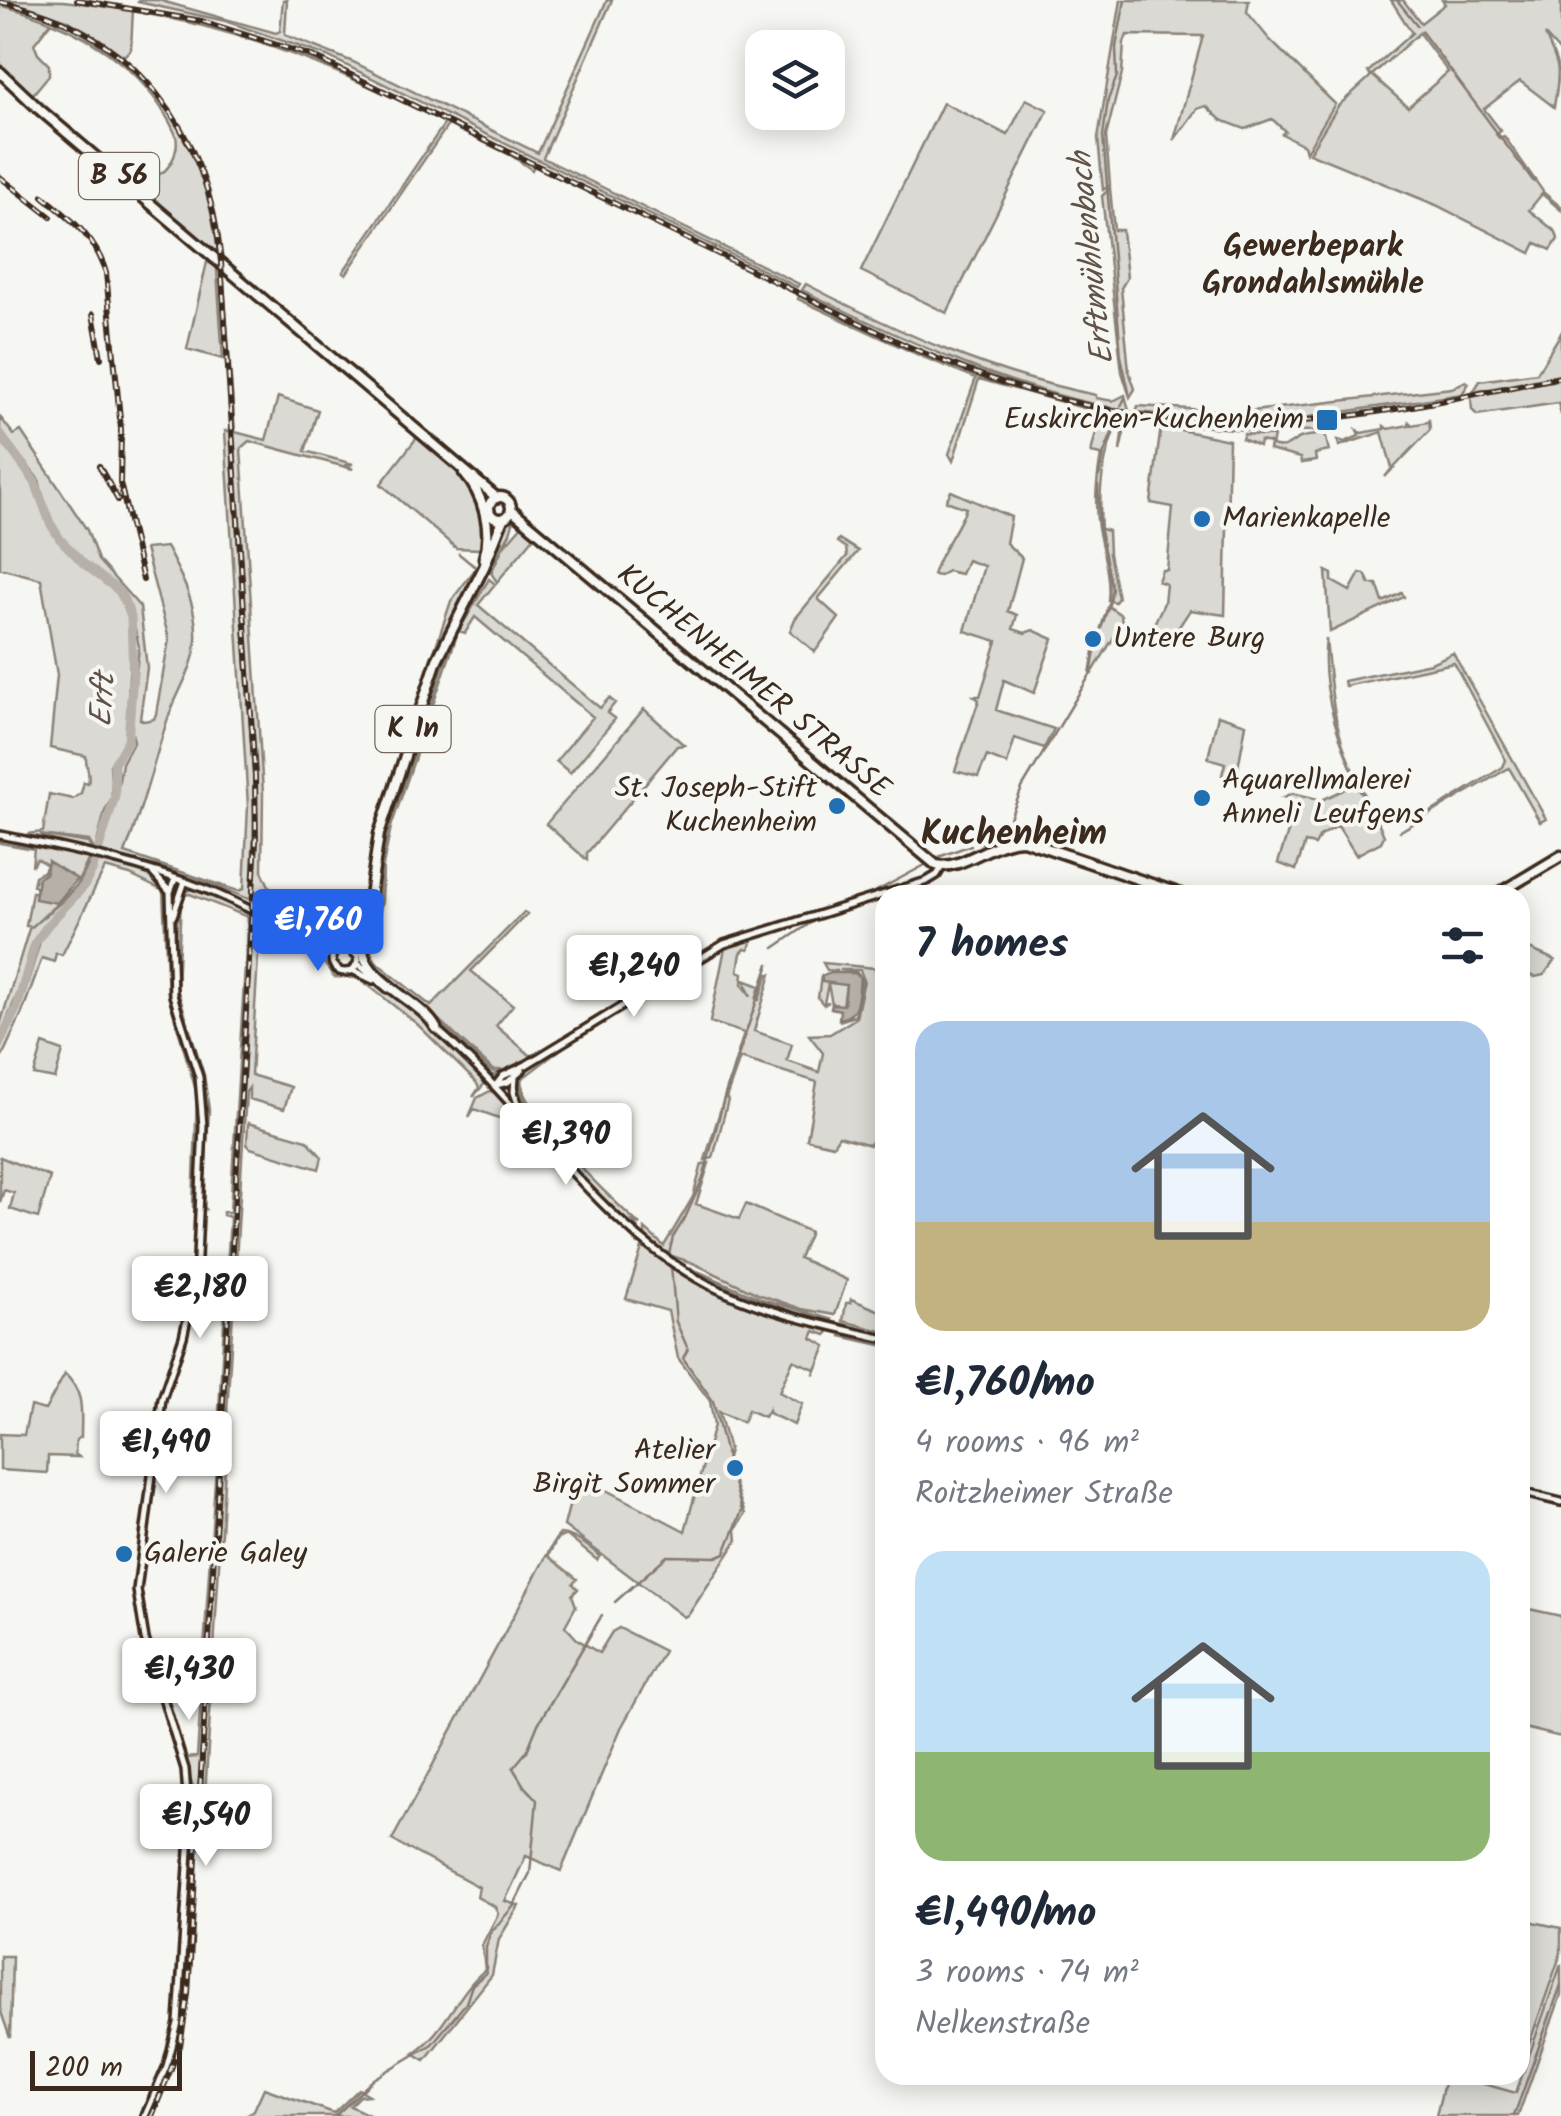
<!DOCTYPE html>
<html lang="en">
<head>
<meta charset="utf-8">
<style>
	body { margin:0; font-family:Kalam,sans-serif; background:#f2f2f3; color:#1f2937; height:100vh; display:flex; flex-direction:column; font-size:38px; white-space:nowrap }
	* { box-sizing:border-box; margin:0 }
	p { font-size:32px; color:#747a83 }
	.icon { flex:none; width:55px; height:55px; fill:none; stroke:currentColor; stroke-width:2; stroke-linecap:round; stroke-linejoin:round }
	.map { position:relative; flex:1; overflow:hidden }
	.drawer { position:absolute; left:875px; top:885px; width:655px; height:1200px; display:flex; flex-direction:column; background:#fff; border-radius:30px; box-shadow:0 5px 25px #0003 }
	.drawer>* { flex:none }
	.tools { position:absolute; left:745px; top:30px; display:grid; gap:20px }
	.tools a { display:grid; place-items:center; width:100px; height:100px; border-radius:20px; background:#fff; box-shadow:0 5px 25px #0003; font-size:50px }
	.scale { position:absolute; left:30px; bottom:25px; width:152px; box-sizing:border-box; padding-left:10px; border:5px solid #3b2a1e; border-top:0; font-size:28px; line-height:35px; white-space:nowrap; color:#3b2a1e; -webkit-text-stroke:8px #f6f6f2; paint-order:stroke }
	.price { position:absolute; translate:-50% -85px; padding:0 22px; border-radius:10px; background:#fff; color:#222; font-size:32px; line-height:65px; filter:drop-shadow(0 2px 5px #0008) }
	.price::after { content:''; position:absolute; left:50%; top:60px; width:30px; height:22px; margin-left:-15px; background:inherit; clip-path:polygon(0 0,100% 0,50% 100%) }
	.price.active { background:#2563eb; color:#fff }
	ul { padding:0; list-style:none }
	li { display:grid; align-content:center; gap:20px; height:530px; padding:0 40px }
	li span { display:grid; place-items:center; height:310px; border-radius:30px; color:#555 }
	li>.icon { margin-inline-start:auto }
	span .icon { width:180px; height:180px; fill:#fffc; stroke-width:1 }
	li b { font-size:42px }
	h2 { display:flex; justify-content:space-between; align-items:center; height:120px; padding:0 40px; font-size:42px }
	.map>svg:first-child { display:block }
	.green { fill:#dad9d3; stroke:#8a8278; stroke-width:2.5; fill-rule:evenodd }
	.water { fill:#b6b0a9; stroke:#857a71; stroke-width:2.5 }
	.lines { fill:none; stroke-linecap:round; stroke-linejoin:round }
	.stream { stroke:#857a71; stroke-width:2.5 }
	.river { stroke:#b6b0a9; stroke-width:9 }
	.tertiary-casing { stroke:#3b2a1e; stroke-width:12 }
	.primary-casing { stroke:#3b2a1e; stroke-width:15 }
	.tertiary { stroke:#f6f6f2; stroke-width:5 }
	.primary { stroke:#f6f6f2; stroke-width:8 }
	.rail-casing { stroke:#3b2a1e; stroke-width:6 }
	.rail { stroke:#f6f6f2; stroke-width:2.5; stroke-dasharray:8; stroke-linecap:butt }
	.poi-dot { fill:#1f6fb2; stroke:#f6f6f2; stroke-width:4 }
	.labels { text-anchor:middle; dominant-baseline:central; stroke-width:8; stroke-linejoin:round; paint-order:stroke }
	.shield { fill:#f6f6f2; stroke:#73675e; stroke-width:2.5 }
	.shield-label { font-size:28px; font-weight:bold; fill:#3b2a1e }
	.poi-label { font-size:30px; fill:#3b2a1e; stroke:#f6f6f2; text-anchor:start }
	.street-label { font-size:30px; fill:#3b2a1e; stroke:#f6f6f2 }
	.neighbourhood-label { font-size:32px; font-weight:bold; fill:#3b2a1e; stroke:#f6f6f2 }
	.water-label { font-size:32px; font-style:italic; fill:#605248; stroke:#f6f6f2 }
	.quarter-label { font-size:35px; font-weight:bold; fill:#3b2a1e; stroke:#f6f6f2 }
</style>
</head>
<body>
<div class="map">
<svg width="1561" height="2116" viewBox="0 0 1561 2116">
	<rect width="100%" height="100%" fill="#f6f6f2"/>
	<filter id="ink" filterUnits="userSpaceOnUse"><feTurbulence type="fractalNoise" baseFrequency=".01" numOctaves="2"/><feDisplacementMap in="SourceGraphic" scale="20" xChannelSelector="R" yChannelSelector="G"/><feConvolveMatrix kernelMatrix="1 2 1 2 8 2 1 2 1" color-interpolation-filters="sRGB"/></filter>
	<g filter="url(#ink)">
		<!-- green -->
		<path class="green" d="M4 0 63 1 133 9 131 49 124 56 67 20Z
			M139 0H158L276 33 280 31 283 0H287L285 35 353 62 538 153 607 0H612L543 158 799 284 797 287 327 56 225 21 138 2Z
			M1121 0H1249L1247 12 1269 39 1335 104 1306 152 1304 145 1282 134 1285 131 1272 119 1245 129 1221 120 1206 106 1197 109 1174 140 1203 36 1127 35 1124 43 1122 73 1106 136 1110 185 1103 190 1098 138Z
			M1391 0H1403L1421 23 1445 4 1442 0H1561V53L1545 35C1561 70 1560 68 1554 107L1520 81 1484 109 1501 131 1496 134 1499 138 1504 136 1544 193 1561 207V210L1542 194 1529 210 1556 232 1558 239 1551 250 1536 243 1531 253 1436 205 1309 153 1338 106 1369 78 1371 75 1368 72 1412 33ZM1419 33 1448 72 1408 107 1372 75Z
			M0 5C128 37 207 121 218 254L144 194 150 184 147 182 139 190 121 175 125 165C131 169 139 175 146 176 167 181 182 150 175 133 151 80 104 43 51 22L34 44 38 54 49 65V75L34 93 28 96 0 68Z
			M151 12C256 31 350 74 445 121 474 135 509 148 534 166L532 170 512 156 448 125 346 274 343 272 445 123C348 74 250 31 142 13Z
			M1026 99 1048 110 947 313 861 271 943 103 1008 135Z
			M1110 188 1114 230H1122L1127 278 1121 288 1129 371 1135 389 1130 397 1122 372 1102 196Z
			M207 262 219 268 217 270 223 359 187 349Z
			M223 271 235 432 266 440 278 397 318 410 305 451 353 464 347 465 353 469 249 441 241 448 263 793 262 871 276 901 283 907 327 929 338 926 364 902 377 822 451 601 476 568 458 553 477 568C427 670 379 791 366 905L347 917 334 933 276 905 277 910 273 911 254 902 257 796Z
			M806 284C898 332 993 375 1096 395V398L1113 401 1125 395 1129 411C1014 392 906 341 802 290Z
			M799 296C849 318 896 346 948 365 1007 388 1067 400 1128 415L1120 451 1124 418 1120 417C1103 455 1098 488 1101 529L1108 531 1109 554 1118 598 1115 602 1108 600C1111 577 1102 550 1098 528 1094 503 1097 479 1101 455L1091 453 1099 420 1085 417 1087 409 979 379 953 461 949 454 976 378 923 357 798 299Z
			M1561 333V375L1473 392 1480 381 1537 373Z
			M1561 379V415L1558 403 1477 415 1472 410 1471 397Z
			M1466 381 1469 383 1462 394 1283 421H1235L1136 412 1138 406 1243 412 1452 388Z
			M1134 416 1227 424 1324 422 1326 431 1247 430 1139 421Z
			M0 417 14 435 21 431 87 530 98 560 140 607 147 668 140 719 144 721 154 719 156 714 169 639 145 549 166 547C182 577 198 606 196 641 195 668 175 695 167 721 153 765 142 810 125 853L238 891 244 889 248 806 225 431H230L255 800 251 900 184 873 99 852 116 798 122 763 134 741 130 725 139 647 130 606 118 587 102 578 61 538 46 509 39 480 0 431Z
			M1429 419 1430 430 1385 477 1392 468 1382 432 1339 446 1338 440 1345 442 1359 436 1357 430 1361 433 1384 429V426L1388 429 1409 425V422L1412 425 1428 422Z
			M1161 426 1229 440 1225 615 1190 610 1171 639 1153 626 1164 603 1166 584 1158 581 1162 570H1167L1173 507 1151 503Z
			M1244 434 1274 436 1272 446C1286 451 1289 443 1300 438 1308 435 1318 435 1325 434L1329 451 1315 454 1316 461 1301 463 1300 458 1269 450 1270 443 1260 441 1259 446 1242 439Z
			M418 436C456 468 498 504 480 560L479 549 456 548 381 484Z
			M0 438 30 475 44 514 58 539 82 565 118 593 128 614 131 633 126 742 110 765 112 797 105 811 95 851 89 841 40 835 88 843 92 850 27 834 43 832 49 794 73 799 81 793 84 782 88 783C91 774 85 765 86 756L50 748 57 675 41 579 0 568Z
			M951 491 1011 517 1006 543 1022 558 1008 611 1017 615 1013 629 1025 633 1033 630 1053 639 1034 693 1004 680 996 710 1054 729 1044 748 1015 738 1007 764 987 756 978 777 955 771 979 700 974 696H980L997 641 965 631 984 566 967 560 961 574 947 571 940 576 933 575C940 550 958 531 966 508L946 501Z
			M507 519H514L510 533 459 624 440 669 386 831 380 861 378 903 372 917 382 833 437 668 489 564Z
			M523 524 536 535 497 582 491 573 503 547Z
			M839 539 858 551 818 599 839 618 815 652 790 631 795 619 847 556 846 548 837 542Z
			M1326 571 1332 574V581L1350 591 1360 573 1365 574 1370 584H1377L1383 602 1402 593 1404 597 1330 632Z
			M489 579 495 584 478 605 600 708 609 698 615 703 607 713 615 719 570 773 556 761 593 717 475 617 465 633 459 631Z
			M1108 606 1121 615 1122 624 1091 675 1096 645Z
			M457 635 391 827 383 866 382 901 371 953 377 963 431 1006 524 912 527 914 471 971 513 1005 496 1026 530 1055H537L510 1070H493L429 1011 489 1069 496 1073 508 1071 498 1076 492 1075 433 1018 373 969 368 958 374 966 428 1010 375 965 369 947 380 905 382 863 388 832 443 667Z
			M1326 639C1330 679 1332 718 1347 756 1357 784 1374 809 1384 836L1381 842 1356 855 1338 826 1320 836 1315 845 1305 843 1296 870 1278 863 1296 807 1292 798 1284 797 1293 793 1322 800 1356 784 1366 801C1343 752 1319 693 1326 639Z
			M1453 653 1546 819 1540 822 1509 768 1399 832 1503 767 1506 760 1454 663 1345 686 1344 681 1431 663Z
			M644 709 684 745 677 746 587 853V860L546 824Z
			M1218 715 1246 724 1236 779 1222 775 1225 763 1208 758Z
			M0 838 89 858 76 886 32 927 26 926 32 892H36L35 898 46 873 38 878 37 888 33 885 35 876 44 871 47 865 37 859 32 866 34 849 0 843Z
			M91 859H94L83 886 32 942 26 973 0 1037V1025L29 929 77 889Z
			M97 860C119 863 159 872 168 896L171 998 195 1070 200 1101 197 1179 193 1208 197 1094 168 995 163 891 130 875 105 868 62 955 56 953 54 962 42 958 22 1013 0 1061V1049L22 1001 42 935 85 889Z
			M192 889 251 912 219 1411 230 1217 223 1215V1212H230L248 917 190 894 184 895 181 900 177 988 204 1075 209 1110 203 1207 207 1210 201 1205 206 1108 199 1067 176 994 174 961 179 895Z
			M253 913 303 938 326 953 337 973C345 975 352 973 360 975 396 989 461 1052 486 1082L473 1097 479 1088 476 1082 417 1024 368 985 357 978 334 977 317 953 260 923 251 1075 291 1087 284 1109 249 1099V1088L246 1092 227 1413 224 1417Z
			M752 939 749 950 745 949 741 953 738 971 743 973 742 984 751 996 744 980 760 986 756 999 759 1000 768 974H771L754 1031 792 1044 787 1061 819 1072 823 1053 809 1035 830 1034 856 1018 864 980 860 970H840L856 972 862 979 855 1016 839 1021 850 1017 860 978 843 983 846 985 843 1006 832 1004 828 984 824 1003 829 1002 824 1005 818 998 821 976 838 971 827 970 823 963 885 969V1114L870 1145 839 1136 833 1145 807 1139 817 1082 740 1058 726 1098 728 1100 713 1158 705 1160 744 1033 710 1022 725 948Z
			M1520 945 1555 960 1544 975 1535 977 1520 971Z
			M569 1043 524 1077 521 1082C530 1122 608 1196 640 1225L633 1222 638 1229C616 1221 529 1122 518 1098 516 1092 516 1089 516 1083L528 1107 548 1130 525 1100 517 1080 532 1066Z
			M43 1044 63 1051 55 1079 34 1075Z
			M490 1091 497 1093 639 1245 524 1127 474 1109 469 1117 477 1098Z
			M248 1123 307 1140 322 1157 319 1169 250 1148 247 1144Z
			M0 1157 50 1177 38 1218 10 1209 14 1193 4 1190 0 1202Z
			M709 1163 696 1204 739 1219 746 1204 810 1232 799 1258 847 1280 835 1315 802 1309 758 1294 693 1263 663 1253 645 1238V1229L664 1246 693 1197 702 1164Z
			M642 1248C655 1250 691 1278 708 1287 746 1306 785 1317 826 1328L829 1332 826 1335 815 1331 812 1338 826 1346 814 1375 815 1369 793 1360 779 1392 802 1404 794 1425 768 1413V1410L764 1417 748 1410 743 1422 719 1412 729 1450 726 1461 745 1514 736 1530 737 1541 689 1614 684 1617 564 1526 577 1475 685 1531 714 1425 710 1401 678 1358 668 1311 626 1299Z
			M676 1262 762 1299 833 1320C786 1323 717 1287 676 1262Z
			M851 1299 885 1313V1332L843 1321 846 1303H850Z
			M65 1374C85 1393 81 1411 81 1437L76 1440 75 1454 79 1457 48 1456 47 1473 0 1470V1434L24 1435 30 1406 45 1410Z
			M219 1419H221L196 1834 193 1831V1787L184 1758 197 1757Z
			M223 1420 227 1423 226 1450 203 1829 199 1833Z
			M560 1534C575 1535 589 1547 600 1556L597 1560 566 1535 557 1539 548 1556 577 1579 573 1584 578 1589 572 1595 576 1606 565 1626 577 1639 599 1653 612 1632 619 1628 664 1651 621 1728 561 1871 526 1856 505 1901 519 1906 499 1939 492 1975 425 2060 413 2053C446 2032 456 1993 485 1970L482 1945 498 1914 495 1907 477 1897 479 1887 392 1840 555 1540Z
			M1520 1607 1561 1616V1737L1520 1727Z
			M195 1836C196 1896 188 2076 148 2116L170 2068 179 2033Z
			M1520 1919 1561 1928V1953L1520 2070Z
			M0 1956H12L10 2038 0 2009Z
			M1561 1964V1995L1518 2116H1436L1444 2083 1452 2075 1516 2093Z
			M264 2088 334 2113 359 2089 369 2095 360 2096 350 2106 371 2116H246L254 2110Z"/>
		<!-- water -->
		<path class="water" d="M48 861 77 879 57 903 35 899 38 878 46 873Z
			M831 973H855L860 978C858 996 860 1016 839 1019L840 1010 831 1008 832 1004 844 1005 846 985 822 982V976Z"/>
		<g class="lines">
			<!-- stream -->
			<path class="stream" d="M1125 0 1116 47 1117 76 1108 100 1103 136 1121 356 1129 392
				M1397 0 1417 25
				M1421 31 1534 182
				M1121 406 1125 398
				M1099 476 1104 453 1120 414
				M1004 833 1022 788 1090 675 1095 646 1110 601 1112 589 1099 526 1098 485
				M979 843 986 842
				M936 858 971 845
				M842 905 871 894 925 865
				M774 948 818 918
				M669 1254 673 1237 685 1218 703 1178 725 1095 769 964
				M671 1266 676 1322 688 1349 683 1358 713 1401 727 1459
				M699 1272 741 1293 791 1311
				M805 1314 823 1319
				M841 1336 885 1346
				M1520 1497 1561 1507
				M615 1602 667 1556 716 1557 725 1553 742 1511 733 1479
				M335 2116 374 2079 432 2044 466 2003 472 1985 486 1973V1947L491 1932 513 1907 530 1873 537 1800 524 1786 513 1768 527 1751 538 1724 602 1615
				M1514 2116 1561 1985"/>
			<!-- river -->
			<path class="river" d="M0 434 35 482 50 523 60 539 84 564 119 591 124 600 131 617 133 675 128 740 114 764 115 796 92 871 84 886 47 926 35 943 17 1007 0 1042"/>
			<defs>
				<path id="tertiary" d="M0 835C71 849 143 864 210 891 253 908 293 935 337 949
					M153 873 169 891
					M173 916 185 881
					M310 939 332 956
					M332 959a13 13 0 1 1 26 0a13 13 0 1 1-26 0Z
					M357 963 388 989
					M352 970 373 980
					M435 1028C529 1109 597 1226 709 1285 764 1313 825 1325 885 1339
					M515 1077 514 1092 520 1110
					M496 1085 503 1076 526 1065 724 944 927 881 937 875 942 867
					M496 1085 508 1082 522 1070
					M1520 1492 1561 1502
					M145 2116 167 2066 178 2023 190 1835 185 1769 145 1639 137 1590 162 1399 183 1337 196 1279 203 1126 199 1077 173 995 170 892 175 879"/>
				<path id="primary" d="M0 72 39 109 497 498
					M464 473C483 494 493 529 484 558
					M489 508a11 11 0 1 1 22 0a11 11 0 1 1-22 0Z
					M511 509 936 865C962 871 992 840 1023 840L1184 895
					M1496 895 1561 856
					M364 940C354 978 420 998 436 1028
					M347 947 360 930
					M355 952 369 903 379 834 437 660 484 567 503 519"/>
			</defs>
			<!-- tertiary casing -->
			<use href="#tertiary" class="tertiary-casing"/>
			<!-- primary casing -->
			<use href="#primary" class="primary-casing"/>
			<!-- tertiary -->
			<use href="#tertiary" class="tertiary"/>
			<!-- primary -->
			<use href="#primary" class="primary"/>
			<defs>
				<path id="rail" d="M77 0 202 21 312 56 905 345C1023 397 1154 430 1283 422 1376 417 1469 395 1561 377
					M0 2C133 27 209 132 221 262L255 776 256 841 188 1994 180 2046 152 2116
					M0 177 51 217
					M43 196C70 219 96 237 106 273L121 429 120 483 143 580
					M93 314 101 358
					M99 466 118 500"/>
			</defs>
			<!-- rail casing -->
			<use href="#rail" class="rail-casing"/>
			<!-- rail -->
			<use href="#rail" class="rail"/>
		</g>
	</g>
	<!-- markers -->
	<g class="poi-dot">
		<rect x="1315" y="408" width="24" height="24" rx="5"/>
		<circle cx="1202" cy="519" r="10"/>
		<circle cx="1093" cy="639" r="10"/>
		<circle cx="1202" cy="798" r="10"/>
		<circle cx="837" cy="806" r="10"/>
		<circle cx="735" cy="1468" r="10"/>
		<circle cx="124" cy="1554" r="10"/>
	</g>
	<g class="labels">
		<!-- shield labels -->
		<g class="shield">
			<rect x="79" y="153" width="80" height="46" rx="8"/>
			<rect x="375.5" y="706" width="75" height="46" rx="8"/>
		</g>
		<g class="shield-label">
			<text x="119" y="176">B 56</text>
			<text x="413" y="729">K 1n</text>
		</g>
		<!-- poi labels -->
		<g class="poi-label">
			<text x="1304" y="420" text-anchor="end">Euskirchen-Kuchenheim</text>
			<text x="1222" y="519">Marienkapelle</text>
			<text x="1113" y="639">Untere Burg</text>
			<text x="1222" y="781">Aquarellmalerei<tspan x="1222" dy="34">Anneli Leufgens</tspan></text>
			<text x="817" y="789" text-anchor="end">St. Joseph-Stift<tspan x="817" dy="34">Kuchenheim</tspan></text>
			<text x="715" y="1451" text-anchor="end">Atelier<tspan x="715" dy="34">Birgit Sommer</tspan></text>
			<text x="144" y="1554">Galerie Galey</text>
		</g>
		<!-- street labels -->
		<g class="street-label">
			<text transform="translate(753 682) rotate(40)">KUCHENHEIMER STRASSE</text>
		</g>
		<!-- neighbourhood labels -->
		<g class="neighbourhood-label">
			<text x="1313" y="247">Gewerbepark<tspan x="1313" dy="37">Grondahlsmühle</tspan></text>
		</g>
		<!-- water labels -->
		<g class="water-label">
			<text transform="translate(1093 258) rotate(-96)">Erftmühlenbach</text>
			<text transform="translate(104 700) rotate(-86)">Erft</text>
		</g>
		<!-- quarter labels -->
		<g class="quarter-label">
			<text x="1014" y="835">Kuchenheim</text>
		</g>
	</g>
</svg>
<div class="tools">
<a><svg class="icon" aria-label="layers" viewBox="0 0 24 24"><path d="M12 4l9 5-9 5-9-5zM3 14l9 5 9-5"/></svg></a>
</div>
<div class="scale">200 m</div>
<b class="price active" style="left:318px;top:974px">€1,760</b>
<b class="price" style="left:634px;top:1020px">€1,240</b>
<b class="price" style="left:566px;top:1188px">€1,390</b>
<b class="price" style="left:200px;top:1341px">€2,180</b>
<b class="price" style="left:166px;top:1496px">€1,490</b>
<b class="price" style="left:189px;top:1723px">€1,430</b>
<b class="price" style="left:206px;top:1869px">€1,540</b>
<section class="drawer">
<h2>7 homes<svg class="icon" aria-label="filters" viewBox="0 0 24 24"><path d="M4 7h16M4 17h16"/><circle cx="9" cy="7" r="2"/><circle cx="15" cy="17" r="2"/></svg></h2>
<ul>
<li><span style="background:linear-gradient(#a9c7e8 65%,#c2b280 0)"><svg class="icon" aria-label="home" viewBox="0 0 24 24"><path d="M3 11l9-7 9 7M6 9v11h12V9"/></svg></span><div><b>€1,760/mo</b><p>4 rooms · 96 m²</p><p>Roitzheimer Straße</p></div></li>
<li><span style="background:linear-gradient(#bfe0f5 65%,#8fb573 0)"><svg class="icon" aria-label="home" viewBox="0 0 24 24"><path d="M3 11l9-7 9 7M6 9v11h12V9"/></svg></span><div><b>€1,490/mo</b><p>3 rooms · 74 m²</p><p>Nelkenstraße</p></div></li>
</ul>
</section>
</div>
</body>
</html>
